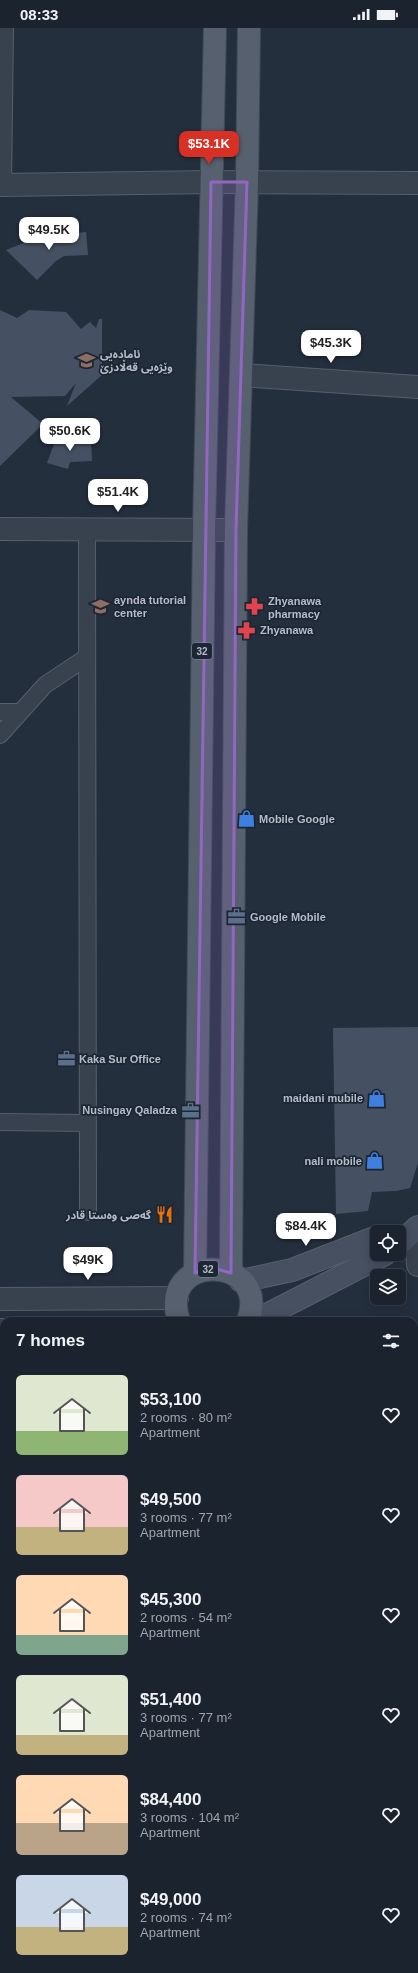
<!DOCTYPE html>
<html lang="en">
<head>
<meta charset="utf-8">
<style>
	body { margin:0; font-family:Helvetica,"Noto Sans Arabic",sans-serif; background:#282f3a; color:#f1f3f6; height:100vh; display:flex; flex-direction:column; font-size:15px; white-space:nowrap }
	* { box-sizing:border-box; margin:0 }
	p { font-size:13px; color:#a0a4aa }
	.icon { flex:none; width:22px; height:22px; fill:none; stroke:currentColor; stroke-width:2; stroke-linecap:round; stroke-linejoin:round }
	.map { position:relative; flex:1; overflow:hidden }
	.drawer { position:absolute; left:0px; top:1289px; width:418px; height:656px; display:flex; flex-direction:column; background:#1b232e; border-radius:12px 12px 0 0; box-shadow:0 2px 10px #0003,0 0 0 1px #39404a }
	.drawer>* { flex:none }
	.fabs { position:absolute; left:370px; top:1197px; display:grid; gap:8px }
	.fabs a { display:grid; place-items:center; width:36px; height:36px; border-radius:6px; background:#1b232e; box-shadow:0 2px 10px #0003,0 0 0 1px #39404a; font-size:20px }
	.price { position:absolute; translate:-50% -34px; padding:0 9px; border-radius:8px; background:#fff; color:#222; font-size:13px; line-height:26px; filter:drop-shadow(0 1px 2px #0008) }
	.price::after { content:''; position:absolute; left:50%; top:24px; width:12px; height:9px; margin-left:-6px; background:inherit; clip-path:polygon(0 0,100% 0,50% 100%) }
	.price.active { background:#d93025; color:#fff }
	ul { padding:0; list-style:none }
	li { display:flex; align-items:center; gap:12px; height:100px; padding:0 16px }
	li span { display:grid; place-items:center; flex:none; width:112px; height:80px; border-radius:6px; color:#555 }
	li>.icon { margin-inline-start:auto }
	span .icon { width:48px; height:48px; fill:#fffc; stroke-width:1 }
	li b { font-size:17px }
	h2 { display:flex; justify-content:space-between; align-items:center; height:48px; padding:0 16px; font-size:17px }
	.status { display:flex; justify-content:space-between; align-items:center; height:28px; padding:0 20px; background:#1b232e; direction:ltr }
	.status svg { height:11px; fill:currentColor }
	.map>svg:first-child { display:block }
	.green { fill:#263c3f }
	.building { fill:#455162 }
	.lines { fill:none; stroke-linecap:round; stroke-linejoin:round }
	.lane-casing { stroke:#565f6c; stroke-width:18 }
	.street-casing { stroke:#565f6c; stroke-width:24 }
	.secondary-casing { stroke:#565f6c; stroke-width:24 }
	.primary-casing { stroke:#414a57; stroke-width:24 }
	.lane { stroke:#38414e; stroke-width:16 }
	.street { stroke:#38414e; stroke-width:22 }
	.secondary { stroke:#465061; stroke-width:22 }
	.primary { stroke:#56606e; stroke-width:22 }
	.marked { fill:#9266c3; fill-opacity:0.2; stroke:#9266c3; stroke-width:3; stroke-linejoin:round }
	.labels { text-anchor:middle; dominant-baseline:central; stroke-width:3.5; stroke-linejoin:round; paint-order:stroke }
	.shield { fill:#1d2633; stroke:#878f9c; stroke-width:1 }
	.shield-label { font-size:10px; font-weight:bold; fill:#b4bcc9 }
	.poi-label { font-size:11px; font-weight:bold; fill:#b4bcc9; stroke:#1d2633; text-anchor:start }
</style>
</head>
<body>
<div class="status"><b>08:33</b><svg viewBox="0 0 49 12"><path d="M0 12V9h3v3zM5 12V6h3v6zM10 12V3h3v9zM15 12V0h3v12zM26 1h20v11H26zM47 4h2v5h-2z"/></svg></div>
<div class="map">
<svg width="418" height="1945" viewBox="0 0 418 1945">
	<rect width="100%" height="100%" fill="#242f3e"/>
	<!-- green -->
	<path class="green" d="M0 1329H4V1372H0Z"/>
	<!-- building -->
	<path class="building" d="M61 200 64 206 86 204 88 227 64 228 56 233 37 252 6 222Z
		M0 282 17 290 29 282 66 284 81 301 90 294 96 300 99 291H102V347L67 378 76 355 65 368 11 369 43 396 0 438Z
		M57 408 67 412 91 411 92 433 70 434 68 441 47 435Z
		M418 999V1135L410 1160 396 1163 372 1164 368 1183 336 1186 333 1000Z"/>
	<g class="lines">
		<defs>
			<path id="lane" d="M87 501 88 1184
				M0 684H20
				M0 707 45 657 87 629
				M0 1094 88 1095"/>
			<path id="street" d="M0 157 211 154 418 155
				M0 157 2 0
				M241 347 418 359
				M0 501 236 502
				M416 1201 418 1237
				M0 1271 177 1270
				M0 1302H4
				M0 1573H4
				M0 1819 4 1886
				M7 1941V1945"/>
			<path id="secondary" d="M399 1216 418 1199
				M241 1253 292 1242 377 1209
				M255 1293 385 1226
				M197 1945 246 1941"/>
			<path id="primary" d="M195 1245 204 502 215 0
				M231 1245 236 502 247 154 249 0
				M179 1293C156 1223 272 1226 248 1293
				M222 1941V1945
				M253 1941V1945"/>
		</defs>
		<!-- lane casing -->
		<use href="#lane" class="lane-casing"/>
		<!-- street casing -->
		<use href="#street" class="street-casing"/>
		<!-- secondary casing -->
		<use href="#secondary" class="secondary-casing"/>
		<!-- primary casing -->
		<use href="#primary" class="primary-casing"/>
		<!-- lane -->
		<use href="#lane" class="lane"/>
		<!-- street -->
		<use href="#street" class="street"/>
		<!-- secondary -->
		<use href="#secondary" class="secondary"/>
		<!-- primary -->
		<use href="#primary" class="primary"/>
	</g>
	<!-- marked area -->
	<path class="marked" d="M211 154H247L236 502 231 1245 213 1240 195 1245Z"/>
	<!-- icons -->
	<defs>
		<symbol id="school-bare" viewBox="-9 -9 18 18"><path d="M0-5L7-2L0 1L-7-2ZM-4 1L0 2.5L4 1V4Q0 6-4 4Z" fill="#8d6e63" stroke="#1d2633" stroke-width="2.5" paint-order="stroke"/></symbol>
		<symbol id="university-bare" viewBox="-9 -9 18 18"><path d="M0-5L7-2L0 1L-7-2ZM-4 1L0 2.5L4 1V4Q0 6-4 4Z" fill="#8d6e63" stroke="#1d2633" stroke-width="2.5" paint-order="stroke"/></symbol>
		<symbol id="pharmacy-bare" viewBox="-9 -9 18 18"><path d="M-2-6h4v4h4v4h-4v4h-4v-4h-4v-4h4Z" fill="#e0444e" stroke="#1d2633" stroke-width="2.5" paint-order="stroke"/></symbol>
		<symbol id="shop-bare" viewBox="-9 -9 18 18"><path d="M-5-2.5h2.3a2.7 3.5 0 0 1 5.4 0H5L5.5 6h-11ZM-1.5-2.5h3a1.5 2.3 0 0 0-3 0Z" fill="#3f7fe0" stroke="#1d2633" stroke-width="2.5" paint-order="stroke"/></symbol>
		<symbol id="office-bare" viewBox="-9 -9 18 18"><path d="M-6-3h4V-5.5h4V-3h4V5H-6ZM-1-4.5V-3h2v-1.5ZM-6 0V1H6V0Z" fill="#5c6f8a" stroke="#1d2633" stroke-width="2.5" paint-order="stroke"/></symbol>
		<symbol id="restaurant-bare" viewBox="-9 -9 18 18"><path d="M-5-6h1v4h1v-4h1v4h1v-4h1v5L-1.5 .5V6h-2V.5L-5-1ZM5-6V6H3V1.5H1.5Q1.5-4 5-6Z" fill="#e8710a" stroke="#1d2633" stroke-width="2.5" paint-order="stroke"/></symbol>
	</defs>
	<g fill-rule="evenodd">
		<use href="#school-bare" x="74" y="320" width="25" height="25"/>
		<use href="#university-bare" x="88" y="566" width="25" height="25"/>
		<use href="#pharmacy-bare" x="242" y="566" width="25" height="25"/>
		<use href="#pharmacy-bare" x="234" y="590" width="25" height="25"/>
		<use href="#shop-bare" x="234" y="778" width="25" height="25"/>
		<use href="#office-bare" x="224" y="876" width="25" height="25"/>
		<use href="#office-bare" x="54" y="1018" width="25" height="25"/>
		<use href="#shop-bare" x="364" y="1058" width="25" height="25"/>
		<use href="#office-bare" x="178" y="1070" width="25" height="25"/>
		<use href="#shop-bare" x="362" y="1120" width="25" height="25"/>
		<use href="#restaurant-bare" x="152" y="1174" width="25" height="25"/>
	</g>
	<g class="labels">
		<!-- shield labels -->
		<g class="shield">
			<rect x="192" y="615" width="20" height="16" rx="3"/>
			<rect x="198" y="1233" width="20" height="16" rx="3"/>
		</g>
		<g class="shield-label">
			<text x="202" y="623">32</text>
			<text x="208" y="1241">32</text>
		</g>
		<!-- poi labels -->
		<g class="poi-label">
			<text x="100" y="326">ئامادەیی<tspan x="100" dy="13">وێژەیی قەڵادزێ</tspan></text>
			<text x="114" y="572">aynda tutorial<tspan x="114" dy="13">center</tspan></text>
			<text x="268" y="573">Zhyanawa<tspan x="268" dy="13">pharmacy</tspan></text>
			<text x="260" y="602">Zhyanawa</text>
			<text x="259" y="791">Mobile Google</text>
			<text x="250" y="889">Google Mobile</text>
			<text x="79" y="1031">Kaka Sur Office</text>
			<text x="363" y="1070" text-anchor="end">maidani mubile</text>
			<text x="177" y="1082" text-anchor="end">Nusingay Qaladza</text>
			<text x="362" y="1133" text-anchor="end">nali mobile</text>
			<text x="151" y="1187" text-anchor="end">گەصی وەستا قادر</text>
		</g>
	</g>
</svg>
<div class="fabs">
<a><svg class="icon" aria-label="locate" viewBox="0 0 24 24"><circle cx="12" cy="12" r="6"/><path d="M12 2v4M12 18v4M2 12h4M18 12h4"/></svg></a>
<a><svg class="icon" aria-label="layers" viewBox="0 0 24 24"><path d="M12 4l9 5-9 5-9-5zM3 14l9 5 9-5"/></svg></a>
</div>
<b class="price active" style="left:209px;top:137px">$53.1K</b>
<b class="price" style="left:49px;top:223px">$49.5K</b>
<b class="price" style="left:331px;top:336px">$45.3K</b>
<b class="price" style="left:70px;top:424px">$50.6K</b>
<b class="price" style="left:118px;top:485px">$51.4K</b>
<b class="price" style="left:306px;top:1219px">$84.4K</b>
<b class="price" style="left:88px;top:1253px">$49K</b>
<section class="drawer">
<h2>7 homes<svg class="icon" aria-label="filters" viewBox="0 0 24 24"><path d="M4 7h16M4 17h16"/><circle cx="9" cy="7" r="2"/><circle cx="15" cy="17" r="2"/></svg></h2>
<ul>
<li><span style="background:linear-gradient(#dfe7d0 70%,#8fb573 0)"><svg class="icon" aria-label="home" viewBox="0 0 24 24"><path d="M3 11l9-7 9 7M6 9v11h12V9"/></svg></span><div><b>$53,100</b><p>2 rooms · 80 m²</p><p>Apartment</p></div><svg class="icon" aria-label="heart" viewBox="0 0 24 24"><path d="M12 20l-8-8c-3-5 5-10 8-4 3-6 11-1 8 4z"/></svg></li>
<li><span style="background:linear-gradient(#f6c9c9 65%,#c2b280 0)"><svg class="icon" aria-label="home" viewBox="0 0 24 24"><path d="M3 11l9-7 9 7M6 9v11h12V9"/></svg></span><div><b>$49,500</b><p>3 rooms · 77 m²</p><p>Apartment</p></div><svg class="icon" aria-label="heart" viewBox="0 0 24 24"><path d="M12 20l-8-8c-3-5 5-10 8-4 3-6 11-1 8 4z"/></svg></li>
<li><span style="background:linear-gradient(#ffd9b3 75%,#7fa58c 0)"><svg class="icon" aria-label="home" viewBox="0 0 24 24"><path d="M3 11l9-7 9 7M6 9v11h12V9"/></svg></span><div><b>$45,300</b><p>2 rooms · 54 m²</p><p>Apartment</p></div><svg class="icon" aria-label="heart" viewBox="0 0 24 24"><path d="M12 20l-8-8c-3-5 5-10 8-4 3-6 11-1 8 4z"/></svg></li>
<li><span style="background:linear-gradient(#dfe7d0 75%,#c2b280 0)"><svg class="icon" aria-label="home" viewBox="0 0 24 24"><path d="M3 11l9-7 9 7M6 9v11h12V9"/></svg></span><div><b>$51,400</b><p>3 rooms · 77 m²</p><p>Apartment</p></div><svg class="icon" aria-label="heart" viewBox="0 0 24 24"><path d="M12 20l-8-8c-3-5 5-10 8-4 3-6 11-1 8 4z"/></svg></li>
<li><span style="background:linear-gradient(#ffd9b3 60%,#b9a48a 0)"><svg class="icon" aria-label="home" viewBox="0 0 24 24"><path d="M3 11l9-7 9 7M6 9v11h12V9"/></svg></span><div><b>$84,400</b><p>3 rooms · 104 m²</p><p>Apartment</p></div><svg class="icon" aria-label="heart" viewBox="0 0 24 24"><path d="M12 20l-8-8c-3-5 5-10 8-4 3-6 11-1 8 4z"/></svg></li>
<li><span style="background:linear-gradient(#c9d6e8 65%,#c2b280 0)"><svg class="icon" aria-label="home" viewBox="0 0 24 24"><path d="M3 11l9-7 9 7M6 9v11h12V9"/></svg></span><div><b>$49,000</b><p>2 rooms · 74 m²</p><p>Apartment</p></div><svg class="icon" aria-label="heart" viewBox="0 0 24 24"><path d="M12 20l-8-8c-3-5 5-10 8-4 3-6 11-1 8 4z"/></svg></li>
</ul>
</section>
</div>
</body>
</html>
